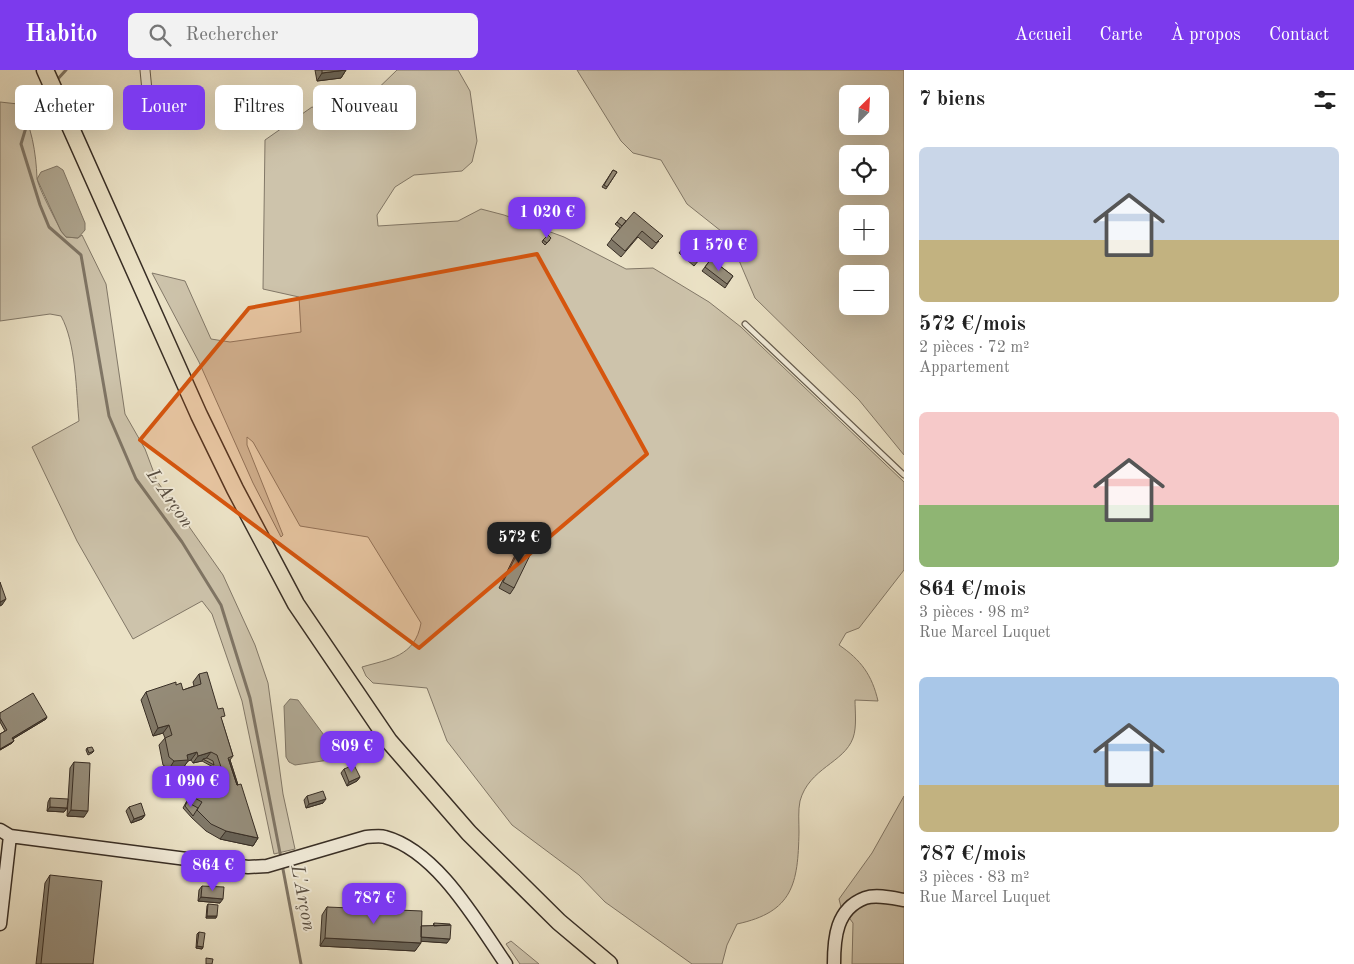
<!DOCTYPE html>
<html lang="fr">
<head>
<meta charset="utf-8">
<style>
	body { margin:0; font-family:"Old Standard TT",serif; background:#f2f2f2; color:#222; height:100vh; display:flex; flex-direction:column; font-size:19px; white-space:nowrap }
	* { box-sizing:border-box; margin:0 }
	p { font-size:16px; color:#767676 }
	.icon { flex:none; width:28px; height:28px; fill:none; stroke:currentColor; stroke-width:2; stroke-linecap:round; stroke-linejoin:round }
	.map { position:relative; flex:1; overflow:hidden }
	.drawer { display:flex; flex-direction:column; background:#fff; width:450px }
	.drawer>* { flex:none }
	.guide { position:absolute; left:15px; top:15px; width:475px; height:45px; display:flex; gap:10px }
	.needle { width:32px; rotate:24deg }
	.tools { position:absolute; left:839px; top:15px; display:grid; gap:10px }
	.tools a { display:grid; place-items:center; width:50px; height:50px; border-radius:8px; background:#fff; box-shadow:0 5px 20px #0002; font-size:25px }
	.price { position:absolute; translate:-50% -42px; padding:0 11px; border-radius:10px; background:#7c3aed; color:#fff; font-size:16px; line-height:32px; filter:drop-shadow(0 1px 2px #0008) }
	.price::after { content:''; position:absolute; left:50%; top:30px; width:15px; height:11px; margin-left:-8px; background:inherit; clip-path:polygon(0 0,100% 0,50% 100%) }
	.price.selected { background:#222; color:#fff }
	ul { padding:0; list-style:none }
	li { display:grid; align-content:center; gap:10px; height:265px; padding:0 15px }
	li span { display:grid; place-items:center; height:155px; border-radius:8px; color:#555 }
	li>.icon { margin-inline-start:auto }
	span .icon { width:90px; height:90px; fill:#fffc; stroke-width:1 }
	li b { font-size:21px }
	h2 { display:flex; justify-content:space-between; align-items:center; height:60px; padding:0 15px; font-size:21px }
	.chip { padding:0 18px; border-radius:8px; background:#fff; box-shadow:0 5px 20px #0002; font-size:18px; line-height:45px }
	.chip.selected { background:#7c3aed; color:#fff }
	header { display:flex; align-items:center; gap:30px; box-sizing:border-box; height:70px; padding:0 25px; background:#7c3aed; color:#fff }
	header strong { font-size:24px }
	nav { display:flex; gap:28px; margin-inline-start:auto; font-size:18px }
	.search { width:350px; height:45px; background:#f2f2f2; display:flex; align-items:center; gap:12px; box-sizing:border-box; padding:0 18px; border-radius:8px; color:#767676; font-size:19px }
	main { display:flex; flex:1; min-height:0 }
	.map>svg:first-child { display:block }
	.green { fill:#cdc3ab; stroke:#827868; fill-rule:evenodd }
	.water { fill:#aea58f; stroke:#7f7565 }
	.lines { fill:none; stroke-linecap:round; stroke-linejoin:round }
	.stream { stroke:#7f7565; stroke-width:3 }
	.lane-casing { stroke:#655b4d; stroke-width:7 }
	.street-casing { stroke:#655b4d; stroke-width:11 }
	.secondary-casing { stroke:#382e25; stroke-width:15 }
	.highway-casing { stroke:#382e25; stroke-width:19 }
	.lane { stroke:#f2ecda; stroke-width:4.5 }
	.street { stroke:#f2ecda; stroke-width:9 }
	.secondary { stroke:#f2ecda; stroke-width:12 }
	.highway { stroke:#ebe2c6; stroke-width:16 }
	.wall { fill:#807868; stroke:#382e25 }
	.shaded-wall { fill:#686255; stroke:#382e25 }
	.building { fill:#958c79; stroke:#382e25 }
	.marked { fill:#d6550e; fill-opacity:0.2; stroke:#d6550e; stroke-width:4; stroke-linejoin:round }
	.labels { text-anchor:middle; dominant-baseline:central; stroke-width:4; stroke-linejoin:round; paint-order:stroke }
	.water-label { font-size:19px; font-style:italic; fill:#564c40; stroke:#f2ecda }
</style>
</head>
<body>
<header>
<strong>Habito</strong>
<div class="search"><svg class="icon" aria-label="search" viewBox="0 0 24 24"><circle cx="10" cy="10" r="6"/><path d="M15 15l6 6"/></svg>Rechercher</div>
<nav><a>Accueil</a><a>Carte</a><a>À propos</a><a>Contact</a></nav>
</header>
<main>
<div class="map">
<svg width="904" height="894" viewBox="0 0 904 894">
	<rect width="100%" height="100%" fill="#ebe2c6"/>
	<filter id="stains"><feTurbulence type="fractalNoise" baseFrequency=".004" numOctaves="4"/><feColorMatrix values="0 0 0 0 .2 0 0 0 0 .09 0 0 0 0 .02 0 0 0 .5 -.17"/></filter>
	<radialGradient id="worn" r=".72"><stop offset=".6" stop-color="#630" stop-opacity="0"/><stop offset="1" stop-color="#630" stop-opacity=".3"/></radialGradient>
	<!-- green -->
	<path class="green" d="M397 0H458L470 21 477 71 472 92 462 101 414 105 395 117 377 145 378 156 458 151 481 139 504 145 564 167 626 199 653 198 709 232 741 257 904 412V500L859 558 846 563 839 575C861 590 872 605 878 631L855 630C855 641 857 657 853 668 844 693 809 698 800 731 798 740 799 752 799 762 798 814 793 842 737 854L727 875 722 894H692L605 832 579 805 512 755 447 671 427 618 373 613 366 606 362 597C389 589 415 587 421 553L368 467 300 456 253 372 247 367V375L283 465 281 467 253 413 199 292 152 203 185 211 211 269 230 272 301 262 299 227 263 219 265 70 312 37 334 44 365 31Z
		M577 0H904V385L859 330 755 228 732 174 721 161 687 134 661 90 633 83 621 71ZM848 24H880V56H848ZM848 84H880V116H848ZM848 144H880V176H848ZM848 204H880V236H848Z
		M0 32 18 34C32 54 36 84 37 108 38 118 56 150 61 161L66 167 78 168 82 165 106 214 125 344 145 379 157 411 223 505 255 575 268 613 283 724 295 779 274 784 242 631 212 544 202 531 133 569 77 471 32 377 79 351C76 320 76 273 61 246L50 244 0 251Z
		M904 726V894H852L853 853 841 837 839 829 872 783Z
		M511 871 539 894H520L506 874Z"/>
	<!-- water -->
	<path class="water" d="M57 96 63 100 85 153V160L78 168 66 167 61 161 37 109 41 102Z
		M290 629 298 630 332 676 333 685 329 690 295 695 289 692 286 687 284 636Z"/>
	<g class="lines">
		<!-- stream -->
		<path class="stream" d="M56 11 66 0
			M49 20 30 44 21 74 40 135 49 157 81 185 109 346 136 409 182 472 221 535 250 628 281 788
			M282 794 301 894"/>
		<defs>
			<path id="lane" d="M745 254 904 405"/>
			<path id="street" d="M145 0 150 51"/>
			<path id="secondary" d="M0 760 10 766 248 797 267 796 366 767C372 767 379 765 385 767 437 781 477 852 506 894
				M0 854 10 766
				M834 894C834 868 836 839 865 828 876 824 893 828 904 830"/>
			<path id="highway" d="M45 0 199 345 235 419 296 534 389 671 469 763 559 852 609 894"/>
		</defs>
		<!-- lane casing -->
		<use href="#lane" class="lane-casing"/>
		<!-- street casing -->
		<use href="#street" class="street-casing"/>
		<!-- secondary casing -->
		<use href="#secondary" class="secondary-casing"/>
		<!-- highway casing -->
		<use href="#highway" class="highway-casing"/>
		<!-- lane -->
		<use href="#lane" class="lane"/>
		<!-- street -->
		<use href="#street" class="street"/>
		<!-- secondary -->
		<use href="#secondary" class="secondary"/>
		<!-- highway -->
		<use href="#highway" class="highway"/>
	</g>
	<!-- wall -->
	<path class="wall" d="M315 0H346L341 8 317 11Z
		M613 100 617 102 606 119 602 117Z
		M626 151 659 171 652 179 638 167 621 187 607 175 620 158 615 154 617 152Z
		M543 170H550L545 175 542 172Z
		M682 179 705 183 694 196 679 183Z
		M711 189 733 206 725 218 702 201Z
		M524 470 514 518 510 524 499 518 520 475Z
		M199 604 222 651 233 686 230 690 238 715 258 768 253 776 220 769 206 761 192 748 183 738 196 714 202 706 215 702 213 697 202 691 193 693 191 690 188 691 183 698 169 699 163 695 159 675 165 668 163 663 153 666 141 630 146 622 176 615 183 620 194 616 193 612Z
		M0 643 46 649 13 669 14 671 12 673 0 680V664L5 661 0 652Z
		M87 678 94 681 92 683 88 685 86 680Z
		M74 692 84 747 67 746 70 698Z
		M344 699 360 707 357 711 347 716 341 703Z
		M307 726 323 733 306 738 304 730Z
		M50 728 67 738 64 742 47 741 48 732Z
		M129 737 145 745 142 749 131 753 126 741Z
		M50 805 93 894H36L45 813Z
		M202 816 220 833 198 831 199 820Z
		M208 834 216 848H206L207 836Z
		M327 837 421 856H433L434 853 447 873 421 871 415 881 320 876 322 845Z
		M199 862 203 877 202 879 196 878 197 864Z"/>
	<!-- shaded-wall -->
	<path class="shaded-wall" d="M346 0 341 8 317 11 322 3Z
		M6 529 2 535 0 536V532Z
		M47 647 46 649 11 670 12 668Z
		M169 655 163 663 153 666 158 658Z
		M14 671 12 673 0 680V679Z
		M197 682 191 690 188 691 183 698 169 699 174 691 187 685Z
		M211 682 205 690 203 689 202 691 193 693 198 686Z
		M360 707 357 711 347 716 349 712Z
		M326 729 323 733 306 738 309 734Z
		M50 737 67 738 64 742 47 741Z
		M71 740 88 741 84 747 67 746Z
		M145 745 142 749 131 753 134 749Z
		M226 761 258 768 253 776 220 769Z
		M201 827 223 829 220 833 198 831Z
		M207 846H217L216 848H206Z
		M418 867 450 869 447 873 416 871Z
		M325 868 421 873 415 881 320 876Z
		M197 876 203 877 202 879 196 878Z"/>
	<!-- building -->
	<path class="building" d="M322 0H346L322 3Z
		M613 100 617 102 607 117 604 115Z
		M634 142 663 166 656 173 642 161 625 181 611 169Z
		M621 147 626 151 622 156 617 152Z
		M548 165 551 168 547 173 543 170Z
		M689 170 705 183 697 192 682 179Z
		M711 189 733 206 727 214 705 197Z
		M524 470 535 475 514 518 503 512Z
		M0 512 6 529 0 532Z
		M207 602 218 639 223 638 225 646 221 647 233 686 228 688 237 715 241 714 258 768 226 761 211 754 197 740 202 732 191 726 202 706 222 700 217 685 211 682 198 686 197 682 187 685 188 690 174 691 169 687 165 668 172 665 169 655 158 658 146 622 176 612V615L181 613 183 620 201 614 199 604Z
		M33 623 47 647 12 668 14 671 0 679V664L7 660 0 648V643Z
		M92 677 94 681 89 683 87 678Z
		M207 688 213 691 214 695 203 689Z
		M229 690H230L238 715H237Z
		M74 692 90 693 88 741 71 740Z
		M354 695 360 707 349 712 344 699Z
		M323 721 326 729 309 734 307 726Z
		M50 728 68 729 67 738 50 737Z
		M187 732 198 738 193 746 185 736Z
		M141 733 145 745 134 749 129 737Z
		M50 805 102 811 93 894H41Z
		M202 816 224 817 223 829 201 827Z
		M208 834 218 835 217 846H207Z
		M327 837 422 841 421 873 325 868Z
		M434 853 450 854V855L434 856Z
		M451 855 450 869 421 867V856Z
		M199 862 205 863 203 877 197 876Z
		M206 888 213 889 212 894H206Z"/>
	<!-- marked area -->
	<path class="marked" d="M537 184 647 384 419 578 140 370 249 238Z"/>
	<g class="labels">
		<!-- water labels -->
		<g class="water-label">
			<text transform="translate(169 429) rotate(55)">L'Arçon</text>
			<text transform="translate(302 828) rotate(79)">L'Arçon</text>
		</g>
	</g>
	<rect width="100%" height="100%" filter="url(#stains)"/>
	<rect width="100%" height="100%" fill="url(#worn)"/>
</svg>
<div class="tools">
<a><svg class="needle" viewBox="-14 -14 28 28"><path d="M0-13l5 13h-10z" fill="#e53935"/><path d="M0 13l5-13h-10z" fill="#767676"/></svg></a>
<a><svg class="icon" aria-label="locate" viewBox="0 0 24 24"><circle cx="12" cy="12" r="6"/><path d="M12 2v4M12 18v4M2 12h4M18 12h4"/></svg></a>
<a>+</a>
<a>−</a>
</div>
<b class="price" style="left:547px;top:169px">1 020 €</b>
<b class="price" style="left:719px;top:202px">1 570 €</b>
<b class="price selected" style="left:519px;top:494px">572 €</b>
<b class="price" style="left:352px;top:703px">809 €</b>
<b class="price" style="left:191px;top:738px">1 090 €</b>
<b class="price" style="left:213px;top:822px">864 €</b>
<b class="price" style="left:374px;top:855px">787 €</b>
<div class="guide">
<a class="chip">Acheter</a>
<a class="chip selected">Louer</a>
<a class="chip">Filtres</a>
<a class="chip">Nouveau</a>
</div>
</div>
<section class="drawer">
<h2>7 biens<svg class="icon" aria-label="filters" viewBox="0 0 24 24"><path d="M4 7h16M4 17h16"/><circle cx="9" cy="7" r="2"/><circle cx="15" cy="17" r="2"/></svg></h2>
<ul>
<li><span style="background:linear-gradient(#c9d6e8 60%,#c2b280 0)"><svg class="icon" aria-label="home" viewBox="0 0 24 24"><path d="M3 11l9-7 9 7M6 9v11h12V9"/></svg></span><div><b>572 €/mois</b><p>2 pièces · 72 m²</p><p>Appartement</p></div></li>
<li><span style="background:linear-gradient(#f6c9c9 60%,#8fb573 0)"><svg class="icon" aria-label="home" viewBox="0 0 24 24"><path d="M3 11l9-7 9 7M6 9v11h12V9"/></svg></span><div><b>864 €/mois</b><p>3 pièces · 98 m²</p><p>Rue Marcel Luquet</p></div></li>
<li><span style="background:linear-gradient(#a9c7e8 70%,#c2b280 0)"><svg class="icon" aria-label="home" viewBox="0 0 24 24"><path d="M3 11l9-7 9 7M6 9v11h12V9"/></svg></span><div><b>787 €/mois</b><p>3 pièces · 83 m²</p><p>Rue Marcel Luquet</p></div></li>
</ul>
</section>
</main>
</body>
</html>
